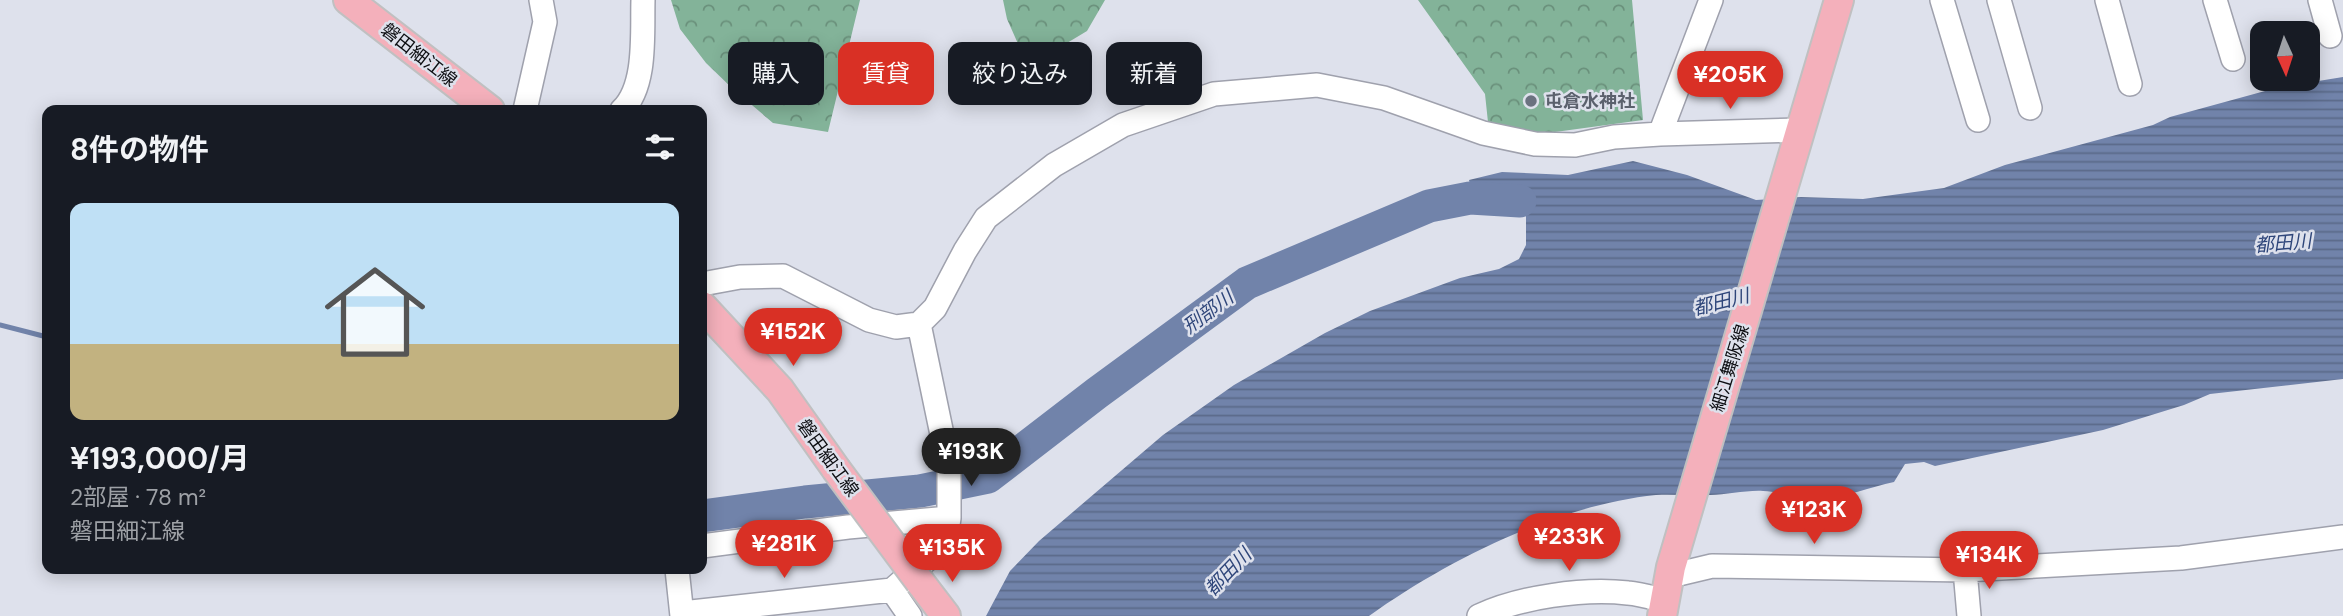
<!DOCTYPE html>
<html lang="ja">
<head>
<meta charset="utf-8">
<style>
	body { margin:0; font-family:"DM Sans","Noto Sans JP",sans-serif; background:#20242c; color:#f1f3f6; height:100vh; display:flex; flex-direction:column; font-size:26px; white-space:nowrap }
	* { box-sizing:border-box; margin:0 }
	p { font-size:23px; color:#9ea1a6 }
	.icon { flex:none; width:38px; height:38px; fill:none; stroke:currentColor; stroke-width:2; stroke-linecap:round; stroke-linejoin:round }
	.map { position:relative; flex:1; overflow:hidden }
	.sheet { position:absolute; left:42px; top:105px; width:665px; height:469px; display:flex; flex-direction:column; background:#171b24; border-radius:14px; box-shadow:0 4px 18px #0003 }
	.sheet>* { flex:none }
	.top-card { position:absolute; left:728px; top:42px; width:665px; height:63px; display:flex; gap:14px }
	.needle { width:46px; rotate:177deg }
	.tools { position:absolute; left:2250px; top:21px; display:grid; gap:14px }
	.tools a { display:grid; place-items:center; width:70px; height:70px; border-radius:14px; background:#171b24; box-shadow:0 4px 18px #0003; font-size:35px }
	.price { position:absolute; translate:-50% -60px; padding:0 16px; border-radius:24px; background:#d93025; color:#fff; font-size:23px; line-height:46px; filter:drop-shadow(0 2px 4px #0008) }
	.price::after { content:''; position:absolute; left:50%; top:42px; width:21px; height:16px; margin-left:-10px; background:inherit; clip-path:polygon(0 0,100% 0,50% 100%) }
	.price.current { background:#222; color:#fff }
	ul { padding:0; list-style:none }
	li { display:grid; align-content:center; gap:14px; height:371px; padding:0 28px }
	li+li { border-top:2px solid #363941 }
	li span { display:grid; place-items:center; height:217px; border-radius:14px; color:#555 }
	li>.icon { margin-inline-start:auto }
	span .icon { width:126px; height:126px; fill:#fffc; stroke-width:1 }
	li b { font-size:30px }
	h2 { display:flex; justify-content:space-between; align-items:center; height:84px; padding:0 28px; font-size:30px }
	.pill { padding:0 24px; border-radius:14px; background:#171b24; box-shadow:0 4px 18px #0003; font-size:24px; line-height:63px }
	.pill.current { background:#d93025; color:#fff }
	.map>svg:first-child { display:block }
	.forest { fill:url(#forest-crowns) }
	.water { fill:url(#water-rules) }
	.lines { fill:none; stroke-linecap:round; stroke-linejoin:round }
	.stream { stroke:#7183aa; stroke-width:5 }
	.river { stroke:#7183aa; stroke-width:33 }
	.minor-casing { stroke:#9fa1ad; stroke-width:26 }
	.major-casing { stroke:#c0c0c1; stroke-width:32 }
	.minor { stroke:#fff; stroke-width:23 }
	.major { stroke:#f4b0bb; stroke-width:28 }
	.major-bridge-casing { stroke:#c0c0c1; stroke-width:32; stroke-linecap:butt }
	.major-bridge { stroke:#f4b0bb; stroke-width:28 }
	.worship-dot { fill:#6b7280; stroke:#dee1ec; stroke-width:2.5 }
	.labels { text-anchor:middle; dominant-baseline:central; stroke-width:5; stroke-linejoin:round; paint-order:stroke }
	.street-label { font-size:18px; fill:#0c0d11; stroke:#dee1ec }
	.worship-label { font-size:18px; font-weight:bold; fill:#5b616d; stroke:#dee1ec; text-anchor:start }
	.water-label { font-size:19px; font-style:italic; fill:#2f467a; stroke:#dee1ec }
</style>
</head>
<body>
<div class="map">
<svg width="2343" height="616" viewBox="0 0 2343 616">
	<defs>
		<pattern id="forest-crowns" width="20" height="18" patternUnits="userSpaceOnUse" patternTransform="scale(1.75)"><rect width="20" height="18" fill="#83b399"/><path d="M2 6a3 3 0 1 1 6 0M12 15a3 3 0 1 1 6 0" fill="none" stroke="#6a907b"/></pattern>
		<pattern id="water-rules" width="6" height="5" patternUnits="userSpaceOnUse" patternTransform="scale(1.75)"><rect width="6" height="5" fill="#7183aa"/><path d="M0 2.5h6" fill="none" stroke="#5b6a89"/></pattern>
	</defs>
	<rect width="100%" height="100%" fill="#dee1ec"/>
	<!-- forest -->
	<path class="forest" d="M671 0H860L828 132 773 123 733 89 706 63 680 29Z
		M1003 0H1105L1087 31 1047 55 1019 46 1007 19Z
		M1418 0H1632L1643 120 1490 141 1485 94Z"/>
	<!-- water -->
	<path class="water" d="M2343 77V379L2210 394 2184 405 2103 430 1935 466 1924 462 1905 464 1894 482C1871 487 1845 497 1821 499 1802 500 1782 492 1763 491 1746 490 1727 495 1710 495 1692 496 1674 494 1656 495 1558 505 1449 559 1369 616H986L1010 571 1039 541 1163 435 1234 385 1325 333 1370 311 1460 278 1499 269 1519 259 1526 245V215L1514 207 1477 211 1469 180 1502 172 1568 175 1633 161 1687 175 1756 200 1801 197 1863 199 1944 188 2005 165 2153 125 2170 117 2276 88Z"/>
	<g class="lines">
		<!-- stream -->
		<path class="stream" d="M0 325 47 337"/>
		<!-- river -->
		<path class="river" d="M702 516 805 502 920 491 988 477 1097 393 1247 283 1429 206 1470 198 1520 201"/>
		<defs>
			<path id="minor" d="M1942 0 1978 120
				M1999 0 2030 108
				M2107 0 2130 84
				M2215 0 2233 59
				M2320 0 2330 36
				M525 110 545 22 541 0
				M622 110C647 86 642 33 643 0
				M1660 134 1711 0
				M702 284 740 277 783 276 869 320 896 327 919 324 935 308 965 251 986 218 1054 165 1123 125 1214 94 1317 85 1384 98 1483 133 1535 144 1575 145 1614 137 1660 134 1800 130
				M702 546 848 527 949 518
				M677 569 682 616
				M1965 570 1969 616
				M1670 576 1712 566 1965 570 2181 558 2343 537
				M682 613 892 590
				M910 616 892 590 945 544 949 518V468L919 324
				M1479 616C1520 597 1583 588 1628 593 1641 594 1653 598 1665 601"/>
			<path id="major" d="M348 0 490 110
				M702 306 780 390 836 469
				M920 582 946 616
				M1662 616 1671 567 1839 0"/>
		</defs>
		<!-- minor casing -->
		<use href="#minor" class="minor-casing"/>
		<!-- major casing -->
		<use href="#major" class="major-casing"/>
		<!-- minor -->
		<use href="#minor" class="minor"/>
		<!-- major -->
		<use href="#major" class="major"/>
		<defs>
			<path id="major-bridge" d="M836 469 920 582"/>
		</defs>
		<!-- major-bridge casing -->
		<use href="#major-bridge" class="major-bridge-casing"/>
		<!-- major-bridge -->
		<use href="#major-bridge" class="major-bridge"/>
	</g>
	<!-- markers -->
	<circle class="worship-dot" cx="1531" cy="101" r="7"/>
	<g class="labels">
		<!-- street labels -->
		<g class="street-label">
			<text transform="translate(419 55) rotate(38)">磐田細江線</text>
			<text transform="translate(1730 368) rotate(-73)">細江舞阪線</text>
			<text transform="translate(828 458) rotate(54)">磐田細江線</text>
		</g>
		<!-- worship labels -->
		<g class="worship-label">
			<text x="1545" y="101">屯倉水神社</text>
		</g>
		<!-- water labels -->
		<g class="water-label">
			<text transform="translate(2283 243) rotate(-5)">都田川</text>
			<text transform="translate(1721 302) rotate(-14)">都田川</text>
			<text transform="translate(1208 312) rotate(-37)">刑部川</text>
			<text transform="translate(1228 572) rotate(-46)">都田川</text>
		</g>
	</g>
</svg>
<div class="tools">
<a><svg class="needle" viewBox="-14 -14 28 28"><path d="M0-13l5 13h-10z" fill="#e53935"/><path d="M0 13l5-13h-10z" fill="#9ea1a6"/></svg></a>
</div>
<b class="price" style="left:1730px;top:111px">¥205K</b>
<b class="price" style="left:793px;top:368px">¥152K</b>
<b class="price current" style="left:971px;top:488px">¥193K</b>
<b class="price" style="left:1814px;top:546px">¥123K</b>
<b class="price" style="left:1569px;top:573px">¥233K</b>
<b class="price" style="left:784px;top:580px">¥281K</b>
<b class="price" style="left:952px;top:584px">¥135K</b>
<b class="price" style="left:1989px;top:591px">¥134K</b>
<div class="top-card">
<a class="pill">購入</a>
<a class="pill current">賃貸</a>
<a class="pill">絞り込み</a>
<a class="pill">新着</a>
</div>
<section class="sheet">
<h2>8件の物件<svg class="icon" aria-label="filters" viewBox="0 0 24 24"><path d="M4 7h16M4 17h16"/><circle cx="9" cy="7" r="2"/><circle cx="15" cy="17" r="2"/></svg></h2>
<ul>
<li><span style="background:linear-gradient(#bfe0f5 65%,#c2b280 0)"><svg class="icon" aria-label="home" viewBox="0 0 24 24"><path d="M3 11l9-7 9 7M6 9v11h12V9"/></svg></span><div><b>¥193,000/月</b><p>2部屋 · 78 m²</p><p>磐田細江線</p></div></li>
</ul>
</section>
</div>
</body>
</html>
